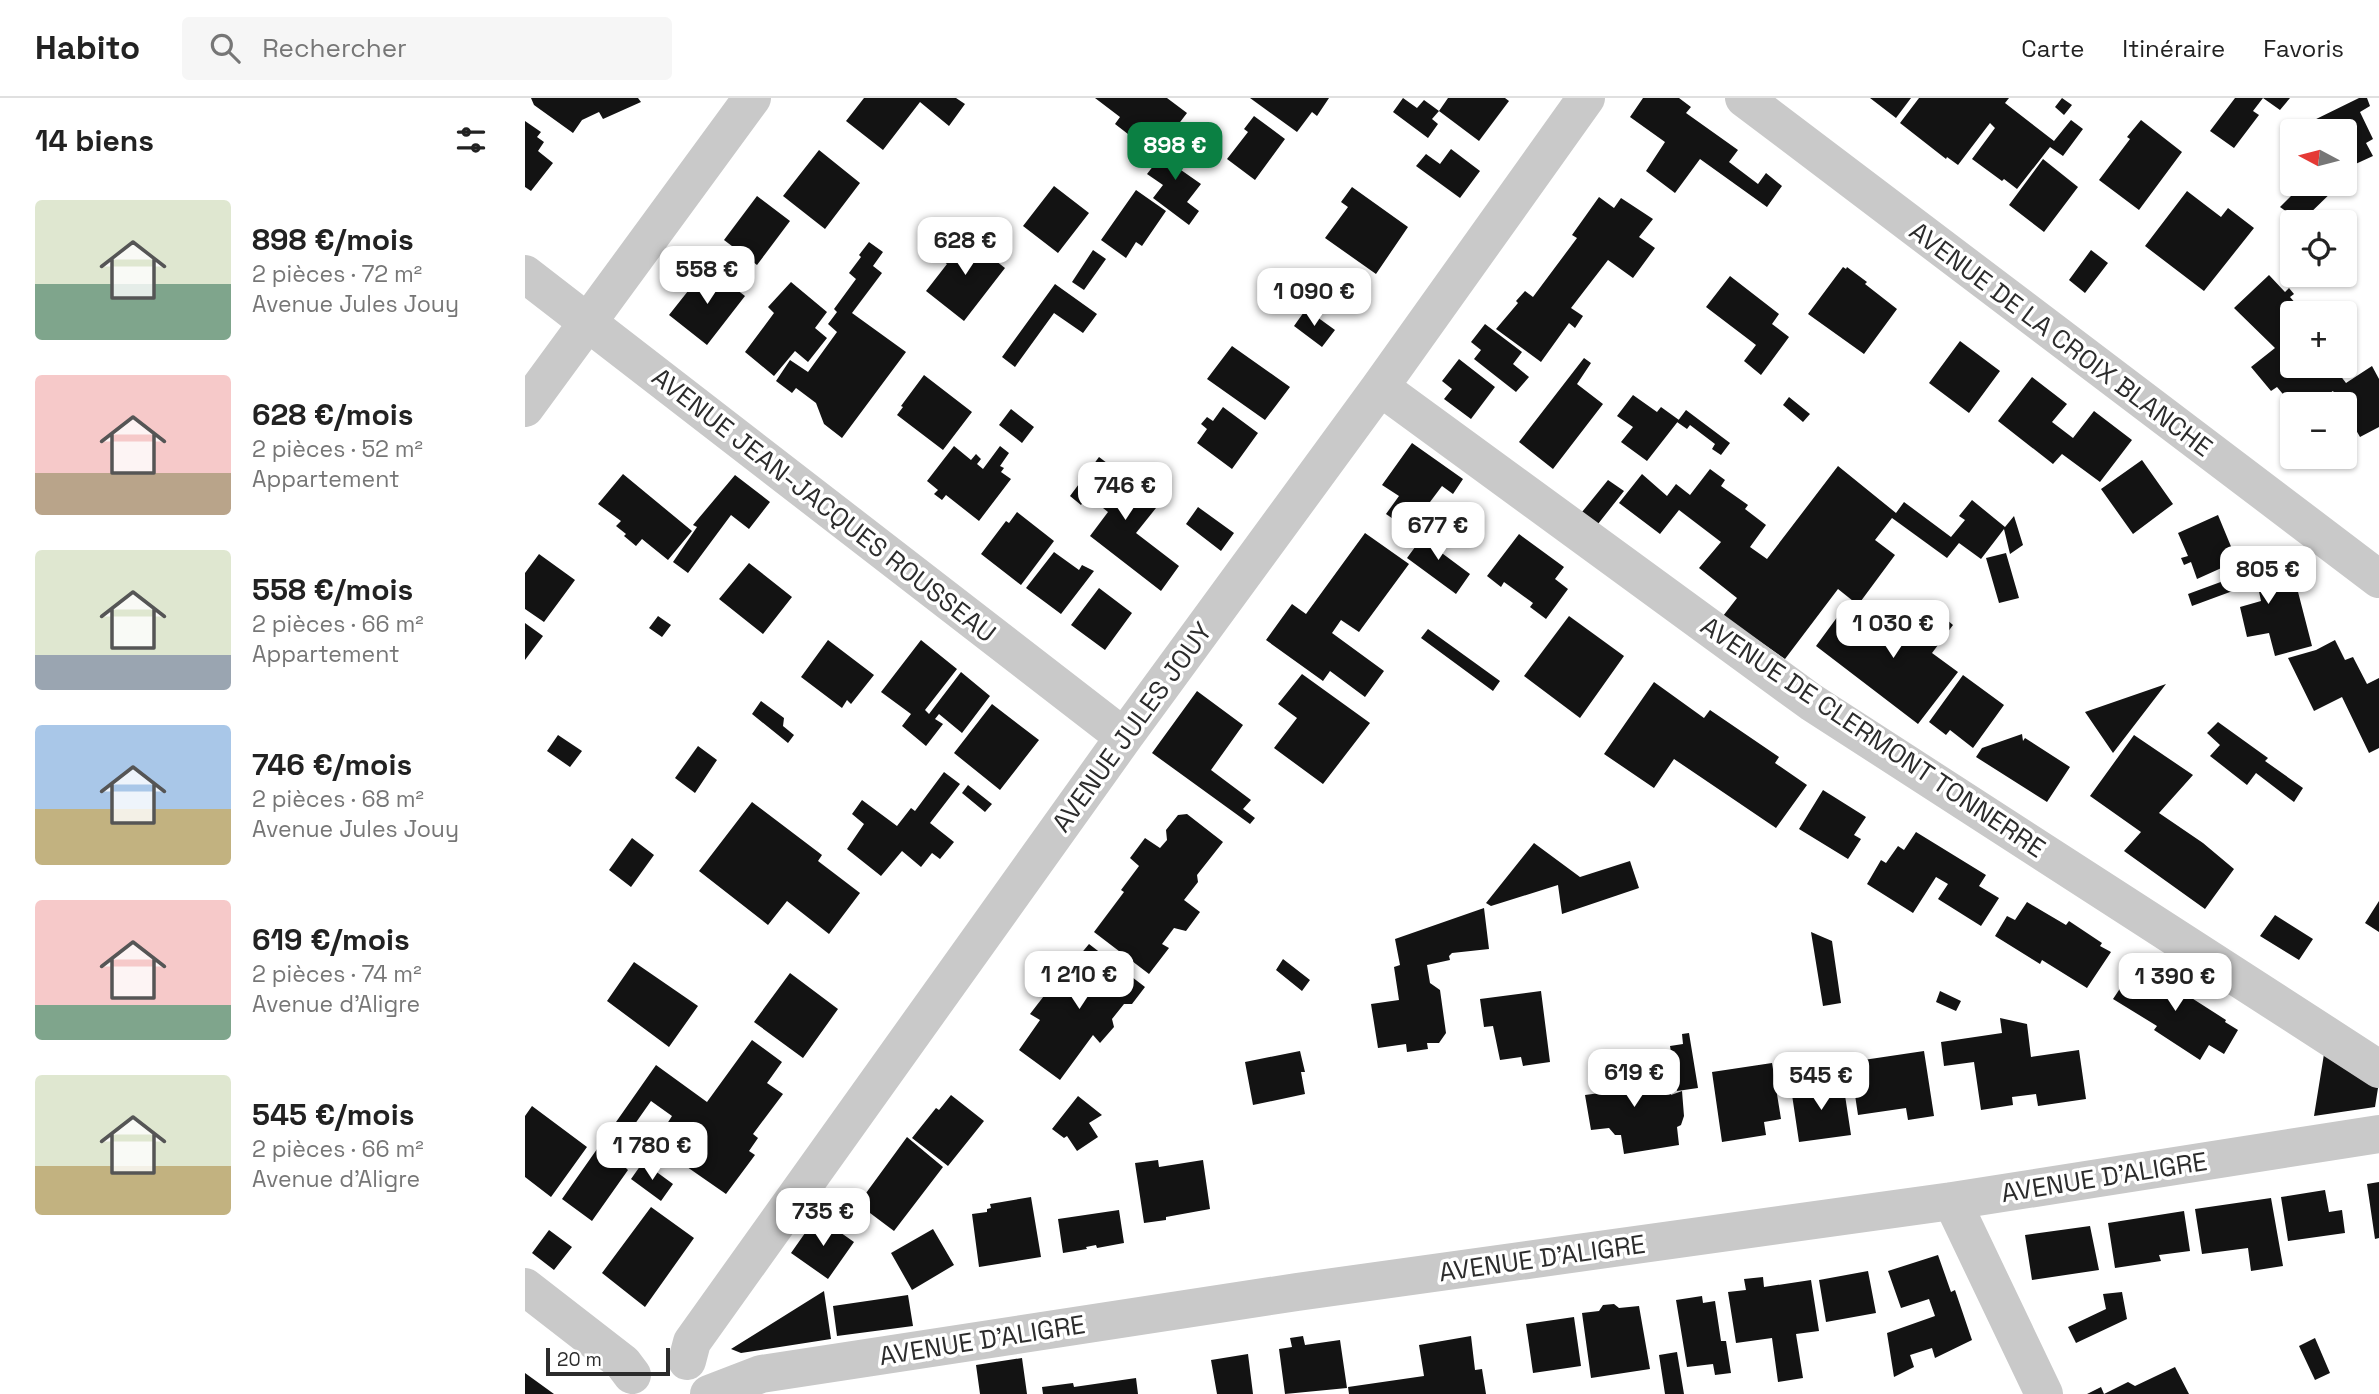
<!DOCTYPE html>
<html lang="fr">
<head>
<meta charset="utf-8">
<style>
	body { margin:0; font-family:"Space Grotesk",sans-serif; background:#f6f6f6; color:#222; height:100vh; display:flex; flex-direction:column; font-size:26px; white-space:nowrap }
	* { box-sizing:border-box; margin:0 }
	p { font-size:23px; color:#767676 }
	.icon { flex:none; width:38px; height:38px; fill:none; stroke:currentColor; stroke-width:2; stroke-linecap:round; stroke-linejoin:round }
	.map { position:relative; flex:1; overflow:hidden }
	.panel { display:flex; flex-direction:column; background:#fff; width:525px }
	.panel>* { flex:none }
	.needle { width:46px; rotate:277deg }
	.buttons { position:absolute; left:1755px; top:21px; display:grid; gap:14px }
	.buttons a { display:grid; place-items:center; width:77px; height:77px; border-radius:7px; background:#fff; box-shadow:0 2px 5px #0004; font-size:35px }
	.scale { position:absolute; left:21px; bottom:18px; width:124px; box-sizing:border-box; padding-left:7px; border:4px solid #2c2c2c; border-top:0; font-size:19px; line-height:24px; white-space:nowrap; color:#2c2c2c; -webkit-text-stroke:5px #fff; paint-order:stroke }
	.price { position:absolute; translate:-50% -60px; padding:0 16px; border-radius:14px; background:#fff; color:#222; font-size:23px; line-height:46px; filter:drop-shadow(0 2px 4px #0008) }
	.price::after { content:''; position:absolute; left:50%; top:42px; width:21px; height:16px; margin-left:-10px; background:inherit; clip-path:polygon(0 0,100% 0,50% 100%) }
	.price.current { background:#0b8043; color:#fff }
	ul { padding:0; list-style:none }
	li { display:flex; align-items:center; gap:21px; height:175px; padding:0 35px }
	li span { display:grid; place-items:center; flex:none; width:196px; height:140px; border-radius:7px; color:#555 }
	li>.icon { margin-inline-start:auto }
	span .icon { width:84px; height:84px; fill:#fffc; stroke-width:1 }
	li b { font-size:30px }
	h2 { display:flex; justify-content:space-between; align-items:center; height:84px; padding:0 35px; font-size:30px }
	header { display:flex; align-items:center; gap:42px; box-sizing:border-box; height:98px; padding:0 35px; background:#fff; border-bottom:2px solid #e0e0e0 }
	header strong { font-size:33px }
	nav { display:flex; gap:38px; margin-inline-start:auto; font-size:24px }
	.search { width:490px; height:63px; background:#f6f6f6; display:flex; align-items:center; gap:18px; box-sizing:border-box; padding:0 24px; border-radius:7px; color:#767676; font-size:26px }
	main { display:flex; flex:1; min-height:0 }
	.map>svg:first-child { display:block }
	.building { fill:#131313 }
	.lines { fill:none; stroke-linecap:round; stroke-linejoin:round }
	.street { stroke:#c9c9c9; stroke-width:38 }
	.labels { text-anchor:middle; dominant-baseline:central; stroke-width:7; stroke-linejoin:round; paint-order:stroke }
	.street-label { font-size:26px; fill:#2c2c2c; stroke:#fff }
</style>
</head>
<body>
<header>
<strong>Habito</strong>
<div class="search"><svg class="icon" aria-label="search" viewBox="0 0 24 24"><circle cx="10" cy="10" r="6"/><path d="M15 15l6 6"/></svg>Rechercher</div>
<nav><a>Carte</a><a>Itinéraire</a><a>Favoris</a></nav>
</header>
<main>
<section class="panel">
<h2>14 biens<svg class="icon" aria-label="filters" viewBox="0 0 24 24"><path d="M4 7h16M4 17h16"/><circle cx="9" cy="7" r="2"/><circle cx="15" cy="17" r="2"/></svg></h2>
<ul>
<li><span style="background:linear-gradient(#dfe7d0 60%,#7fa58c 0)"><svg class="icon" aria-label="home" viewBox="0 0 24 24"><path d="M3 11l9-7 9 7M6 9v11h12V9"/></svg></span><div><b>898 €/mois</b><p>2 pièces · 72 m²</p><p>Avenue Jules Jouy</p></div></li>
<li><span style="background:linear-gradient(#f6c9c9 70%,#b9a48a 0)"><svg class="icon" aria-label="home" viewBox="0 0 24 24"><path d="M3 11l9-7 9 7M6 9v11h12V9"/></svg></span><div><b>628 €/mois</b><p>2 pièces · 52 m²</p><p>Appartement</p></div></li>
<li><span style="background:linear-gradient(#dfe7d0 75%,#9aa5b1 0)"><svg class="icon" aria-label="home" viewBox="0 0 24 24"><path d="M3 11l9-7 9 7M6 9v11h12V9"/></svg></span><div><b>558 €/mois</b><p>2 pièces · 66 m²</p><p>Appartement</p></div></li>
<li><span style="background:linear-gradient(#a9c7e8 60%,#c2b280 0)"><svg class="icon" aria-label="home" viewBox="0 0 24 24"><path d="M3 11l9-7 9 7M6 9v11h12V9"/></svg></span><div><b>746 €/mois</b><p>2 pièces · 68 m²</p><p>Avenue Jules Jouy</p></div></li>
<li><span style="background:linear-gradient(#f6c9c9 75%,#7fa58c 0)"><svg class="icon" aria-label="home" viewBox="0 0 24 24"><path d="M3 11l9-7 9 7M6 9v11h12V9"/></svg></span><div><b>619 €/mois</b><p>2 pièces · 74 m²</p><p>Avenue d'Aligre</p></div></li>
<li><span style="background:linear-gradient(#dfe7d0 65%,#c2b280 0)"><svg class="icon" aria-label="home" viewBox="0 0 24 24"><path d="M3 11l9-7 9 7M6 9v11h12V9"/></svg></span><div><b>545 €/mois</b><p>2 pièces · 66 m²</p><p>Avenue d'Aligre</p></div></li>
</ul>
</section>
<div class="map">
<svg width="1854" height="1296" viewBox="0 0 1854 1296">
	<rect width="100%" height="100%" fill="#fff"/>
	<!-- building -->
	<path class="building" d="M6 0H113L116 4 78 21 74 14 57 22 48 35 9 7Z
		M339 0H431L440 6 424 28 395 4 358 52 321 23Z
		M570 0H642L662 15 630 57 590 26 595 19Z
		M725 0H804L792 18 787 14 772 34Z
		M878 0 892 10 899 2 914 13 923 0H980L984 3 954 43 914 13 907 21 913 26 903 40 868 14Z
		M1118 0H1154L1166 9 1161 15 1213 52 1204 64 1233 86 1241 75 1257 88 1242 109 1175 61 1150 95 1121 73 1140 44 1105 19Z
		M1345 0H1386L1371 20Z
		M1394 0H1484L1480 5 1529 43 1546 22 1558 31 1538 58 1525 49 1492 91 1479 81 1477 83 1447 61 1470 30 1465 25 1433 67 1422 59 1421 61 1375 25Z
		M1537 0 1547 7 1539 17 1530 9Z
		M1710 0H1738L1728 13 1734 17 1709 50 1685 33Z
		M1738 0H1765L1755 12Z
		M1834 0H1842L1845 8 1835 14 1848 41 1841 45 1848 58 1824 69 1829 79 1820 83V33H1785L1781 26Z
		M729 18 760 41 730 82 702 61 723 34 719 31Z
		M1616 22 1657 54 1614 112 1574 82 1605 41 1602 39Z
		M0 23 16 34 12 39 19 44 13 53 28 65 6 93 0 89Z
		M650 40 665 51 656 63 660 67 656 72 676 86 662 104 674 113 664 127 628 100 638 87 622 76Z
		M926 51 955 73 935 100 891 68 901 56 915 66Z
		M294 52 335 85 300 131 258 98Z
		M1518 61 1553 89 1519 134 1484 107Z
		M1778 86H1815L1776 124 1755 109Z
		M529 88 564 115 533 155 498 128Z
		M827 89 883 129 851 176 800 140 823 109 816 104Z
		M611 92 641 113 617 148 611 144 601 160 576 142Z
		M1662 93 1696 119 1703 110 1729 130 1679 193 1620 148Z
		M232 98 265 123 232 167 199 142Z
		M1074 99 1089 110 1096 100 1128 121 1114 139 1130 150 1108 180 1083 162 1046 210 1058 218 1050 230 1044 225 1016 264 971 231 993 205 991 203 1000 193 1008 199 1052 140 1047 137Z
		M435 135 480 170 439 223 401 193 422 166 415 161Z
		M344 144 358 154 348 168 357 175 327 215 381 254 317 340 299 326 291 305 271 290 267 295 251 283 265 262 283 274 312 234 303 226 312 214 309 211 331 181 324 175 336 159 334 157Z
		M568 152 581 161 559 192 547 184Z
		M1566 152 1583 165 1560 195 1544 182Z
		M182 169 220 198 182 247 144 217Z
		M1318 169 1321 171 1322 169 1342 184 1340 186 1372 211 1339 256 1283 216Z
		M1744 177 1760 194 1764 190 1769 196 1765 199 1779 215H1768V268H1808L1821 285 1847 268 1854 281V329L1835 339 1820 313V306H1816L1808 293 1788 306H1766L1752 289 1746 293 1726 269 1750 250 1709 210Z
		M1205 178 1254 216 1247 226 1264 239 1236 277 1219 263 1231 247 1181 209Z
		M266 184 302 214 290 230 302 240 283 264 270 253 249 278 220 254 249 215 243 209Z
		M530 186 572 216 558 235 529 215 490 269 477 259Z
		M781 211 810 232 797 249 769 228Z
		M960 226 997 254 988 266 1004 279 991 294 949 261 956 252 946 244Z
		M1435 243 1475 273 1444 315 1404 285Z
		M707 248 765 289 740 322 682 281Z
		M1059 260 1066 265 1052 286 1078 306 1028 371 994 344Z
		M934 261 970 289 946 321 919 301 927 291 917 283Z
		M399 277 447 314 418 352 372 317 378 309 376 308Z
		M1507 279 1542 306 1527 324 1548 340 1569 313 1607 342 1575 384 1537 356 1528 366 1473 323Z
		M1108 297 1132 314 1136 309 1154 322 1122 363 1096 344 1108 329 1092 318Z
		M1264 299 1285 316 1278 324 1258 307Z
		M698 309 733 335 707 371 672 345 682 331 676 326 682 319 688 323Z
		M486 311 509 329 497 345 474 327Z
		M1161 312 1205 345 1196 357 1187 351 1190 346 1165 327 1162 331 1152 324Z
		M887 345 938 381 928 396 917 388 884 432 861 416 874 398 857 387Z
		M429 348 446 362 451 356 456 361 452 366 458 371 475 348 484 355 475 368 479 370 476 374 486 381 454 423 421 397 417 402 409 396 413 392 402 383Z
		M574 359 635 405 611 435 654 468 636 493 565 438 583 414 563 398 556 407 545 398Z
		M1617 362 1648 406 1608 436 1576 391Z
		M1313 368 1371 415 1379 404 1426 439 1440 422 1434 418 1447 402 1480 429 1489 418 1498 447 1485 456 1479 431 1456 461 1434 445 1422 460 1367 420 1350 442 1370 457 1333 507 1313 491 1260 561 1198 518 1212 500 1174 470 1196 444 1154 412 1135 436 1094 405 1117 376 1142 398 1151 386 1165 397 1185 371 1200 382 1196 388 1223 407 1220 411 1241 427 1225 449 1242 461Z
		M98 376 167 433 143 462 117 441 111 448 99 438 101 436 91 428 96 423 73 406Z
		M210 377 245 404 224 431 206 417 163 475 148 464 172 429 168 427Z
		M1083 382 1099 393 1073 426 1057 414Z
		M673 409 709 435 696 453 661 426Z
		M492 414 529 443 496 487 456 456 481 423 484 425Z
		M1693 417 1712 463 1672 481 1666 464 1659 467 1656 460 1663 458 1653 435Z
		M907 426 916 433 906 447 945 476 931 496 882 460Z
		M840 435 884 466 834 534 816 522 807 535 859 573 840 599 805 573 798 583 741 542 767 506 781 516Z
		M994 436 1039 469 1030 481 1043 491 1021 521 1005 509 1008 505 979 484 976 489 962 478Z
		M529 454 554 472 557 467 569 473 536 516 501 490Z
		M1481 455 1494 500 1474 505 1461 460Z
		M14 456 50 482 19 524 0 511V475Z
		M1764 459 1787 548 1750 558 1744 535 1722 539 1715 509 1736 503 1732 484 1667 508 1663 496Z
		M224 465 267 499 238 536 194 501Z
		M574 490 607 515 580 552 546 527Z
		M1356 511 1395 541 1414 515 1428 527 1407 555 1433 574 1393 626 1291 548 1313 518 1320 523 1324 517 1341 531Z
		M133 518 146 527 137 539 124 530Z
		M1044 518 1099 558 1055 620 999 578Z
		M0 525 18 538 0 562Z
		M903 531 975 583 968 593 896 540Z
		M303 542 349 577 326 606 322 602 317 610 276 579Z
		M396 542 432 571 400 612 404 616 436 574 465 598 437 635 414 616 410 621 418 626 401 648 377 628 386 616 356 594Z
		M1810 542 1820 562 1828 559 1842 586 1854 580V650L1844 655 1817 599 1789 613 1763 560 1791 552Z
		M777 576 845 625 798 686 749 650 772 620 753 606Z
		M1438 577 1479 607 1448 650 1425 632 1421 637 1404 624Z
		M1129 584 1179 620 1185 612 1254 659 1250 665 1282 687 1251 730 1149 661 1129 690 1079 656Z
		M1641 586 1588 655 1560 614Z
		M672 593 718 627 686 672 726 702 718 711 730 720 725 726 627 655Z
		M236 603 259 620 258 628 269 637 263 645 227 616Z
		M467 606 514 642 475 692 429 655Z
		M1693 624 1743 660 1740 663 1778 690 1769 704 1731 675 1722 687 1685 658 1695 647 1682 635Z
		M1497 636 1498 643 1500 640 1545 669 1522 704 1451 659 1457 650Z
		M33 637 57 653 45 669 22 653Z
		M1609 637 1668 677 1634 715 1678 745 1709 771 1680 811 1599 753 1616 734 1565 698Z
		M173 648 192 662 170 695 150 680Z
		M419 674 435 686 405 725 429 744 415 761 407 755 396 769 377 753 356 778 322 751 339 726 327 716 337 702 372 728 386 710 390 713Z
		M443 687 467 706 460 714 437 695Z
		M1298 692 1341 719 1329 737 1336 741 1323 761 1274 731Z
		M227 704 297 757 293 763 335 795 304 836 262 803 243 827 174 773Z
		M662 716 698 744 672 777 673 784 659 802 675 814 661 833 649 830 637 846 644 850 624 876 569 834 599 794 596 792 614 768 605 760 620 740 635 750 642 742 641 732 653 717Z
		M1391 734 1461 777 1454 788 1474 800 1456 828 1413 801 1423 786 1411 779 1388 815 1342 786 1356 762 1361 765 1373 748 1379 752Z
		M107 740 129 757 106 789 84 772Z
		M1009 745 1055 779 1105 763 1114 790 1037 816 1033 787 966 808 961 805Z
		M1854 803V834L1840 825Z
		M1502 804 1541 827 1544 823 1577 845 1575 848 1586 854 1562 890 1517 862 1515 866 1470 838 1482 818 1490 822Z
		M959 810 964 851 927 855 924 858 925 862 902 867 905 885 915 892 921 935 914 945H902L903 951 882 954 881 946 853 950 846 906 874 902 869 869 875 867 870 841Z
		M1750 817 1788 841 1774 862 1735 838Z
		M1286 834 1307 843 1316 905 1298 908Z
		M564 846 620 889 607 906H599L587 921 589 929 575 945 568 937 535 982 494 952 515 922 505 916 542 868 548 865 553 869 559 862 554 858Z
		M758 861 785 882 777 893 751 872Z
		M109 864 173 908 144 949 82 903Z
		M1612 865 1701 922 1700 924 1713 932 1699 956 1684 947 1675 962 1629 932 1632 928 1588 901Z
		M265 875 313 911 278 960 229 924Z
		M1016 893 1025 964 998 968 996 959 975 962 968 928 959 929 955 901Z
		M1415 893 1436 903 1431 913 1411 904Z
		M1475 920 1502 926 1506 959 1554 952 1561 1001 1513 1008 1511 996 1487 999 1488 1007 1456 1012 1449 964 1419 968 1416 944 1477 935Z
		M1164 935 1173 990 1152 993 1145 948 1158 946 1157 936Z
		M227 942 257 964 242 985 258 996 228 1036 233 1040 224 1053 230 1057 201 1096 129 1046 147 1018 126 1003 91 1053 103 1061 98 1067 103 1072 67 1123 37 1101 131 967 182 1004Z
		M775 953 780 974H776L780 996 728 1007 720 964Z
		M1399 953 1409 1018 1383 1022 1381 1010 1333 1017 1325 964Z
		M1799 956 1853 990 1850 1009 1789 1018Z
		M1088 957 1098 960 1101 985 1128 981 1130 997 1146 994V997L1157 993 1159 1018 1156 1027 1152 1029 1154 1047 1099 1056 1096 1037H1090L1084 1030 1066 1032 1060 997 1075 995 1071 965 1073 961Z
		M1247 965 1256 1021 1239 1024 1241 1037 1197 1044 1187 974Z
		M1318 984 1326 1037 1274 1044 1266 990Z
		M426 997 459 1023 423 1068 387 1040 411 1010 414 1012Z
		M553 998 577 1017 564 1025 573 1039 552 1053 542 1038 539 1040 527 1031Z
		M7 1008 62 1049 26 1099 0 1079V1018Z
		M382 1039 418 1069 369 1133 333 1106Z
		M633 1062 634 1069 678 1062 685 1111 641 1119V1122L619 1125 610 1065Z
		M118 1064 148 1086 136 1103 106 1081Z
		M1854 1084V1140L1850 1141 1842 1086Z
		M1800 1092 1804 1114 1817 1112 1820 1135 1763 1143 1756 1099Z
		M506 1099 516 1159 454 1169 447 1116 462 1114V1111L466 1110 465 1106Z
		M1746 1100 1758 1168 1726 1173 1723 1150 1677 1156 1670 1111Z
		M126 1109 169 1140 120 1209 77 1175Z
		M594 1112 599 1145 572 1150 571 1147 561 1149 562 1151 538 1155 533 1121Z
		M1659 1113 1665 1153 1634 1157 1636 1163 1590 1170 1583 1125Z
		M292 1118 329 1144 303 1181 266 1155Z
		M1565 1128 1574 1172 1507 1182 1500 1137Z
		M408 1131 429 1167 387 1192 366 1155Z
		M24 1132 47 1149 29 1172 7 1155Z
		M1413 1157 1426 1194 1430 1192 1447 1242 1410 1260 1407 1250 1385 1257 1389 1269 1369 1279 1362 1235 1410 1218 1404 1201 1376 1210 1363 1173Z
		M1343 1173 1351 1215 1301 1224 1294 1182Z
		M1238 1179 1239 1189 1286 1182 1294 1233 1271 1236 1278 1280 1253 1284 1247 1240 1211 1245 1203 1194 1221 1192 1219 1181Z
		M299 1193 306 1241 216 1255 206 1251Z
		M1597 1194 1602 1221 1551 1245 1543 1229 1581 1211 1578 1196Z
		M383 1197 388 1228 312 1238 308 1208Z
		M1177 1198 1178 1205 1190 1203 1196 1243H1201L1206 1275 1190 1277 1188 1266 1162 1269 1151 1202Z
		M1089 1206 1094 1210 1114 1208 1125 1271 1066 1280 1057 1215 1074 1213 1078 1207Z
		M1049 1219 1056 1268 1008 1275 1001 1226Z
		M778 1238 780 1247 815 1242 822 1290 760 1296 754 1251 767 1249 765 1240Z
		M946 1238 950 1272 957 1271 961 1296H824L823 1289 899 1278 894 1247Z
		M1790 1240 1805 1275 1790 1282 1774 1248Z
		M1152 1254 1159 1296H1140L1134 1257Z
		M723 1256 728 1296H692L686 1262Z
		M497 1260 502 1296H455L451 1267Z
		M1650 1269 1664 1296H1562L1576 1289 1579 1296 1603 1284 1610 1288Z
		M0 1275 29 1296H0Z
		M611 1280 613 1296H518L517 1289 548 1285 549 1289Z"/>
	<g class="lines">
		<!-- street -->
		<path class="street" d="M1219 0 1854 481
			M0 176 599 639
			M855 289 1286 604 1854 971
			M0 310 227 0
			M1427 1103 1519 1296
			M0 1189 98 1265 107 1277
			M162 1263 167 1244 599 639 855 289 1061 0
			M184 1296 236 1276 772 1194 1427 1103 1854 1036"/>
	</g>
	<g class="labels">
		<!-- street labels -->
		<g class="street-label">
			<text transform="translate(1536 241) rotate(37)">AVENUE DE LA CROIX BLANCHE</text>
			<text transform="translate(299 407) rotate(38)">AVENUE JEAN-JACQUES ROUSSEAU</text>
			<text transform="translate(607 629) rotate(-54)">AVENUE JULES JOUY</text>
			<text transform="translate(1348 639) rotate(34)">AVENUE DE CLERMONT TONNERRE</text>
			<text transform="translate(1579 1079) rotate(-9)">AVENUE D'ALIGRE</text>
			<text transform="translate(1017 1160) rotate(-8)">AVENUE D'ALIGRE</text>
			<text transform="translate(457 1242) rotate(-9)">AVENUE D'ALIGRE</text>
		</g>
	</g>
</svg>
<div class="buttons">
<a><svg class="needle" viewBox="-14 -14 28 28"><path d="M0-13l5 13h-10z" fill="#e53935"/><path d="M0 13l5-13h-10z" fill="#767676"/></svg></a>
<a><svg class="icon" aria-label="locate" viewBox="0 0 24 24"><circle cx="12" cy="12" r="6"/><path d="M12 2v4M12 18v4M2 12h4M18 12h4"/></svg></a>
<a>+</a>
<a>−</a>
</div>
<div class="scale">20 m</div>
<b class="price current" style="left:650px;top:84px">898 €</b>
<b class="price" style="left:440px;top:179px">628 €</b>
<b class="price" style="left:182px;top:208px">558 €</b>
<b class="price" style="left:789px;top:230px">1 090 €</b>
<b class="price" style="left:600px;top:424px">746 €</b>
<b class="price" style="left:913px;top:464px">677 €</b>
<b class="price" style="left:1743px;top:508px">805 €</b>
<b class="price" style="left:1368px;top:562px">1 030 €</b>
<b class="price" style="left:554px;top:913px">1 210 €</b>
<b class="price" style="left:1650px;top:915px">1 390 €</b>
<b class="price" style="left:1109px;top:1011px">619 €</b>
<b class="price" style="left:1296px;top:1014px">545 €</b>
<b class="price" style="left:127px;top:1084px">1 780 €</b>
<b class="price" style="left:298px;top:1150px">735 €</b>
</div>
</main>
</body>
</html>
